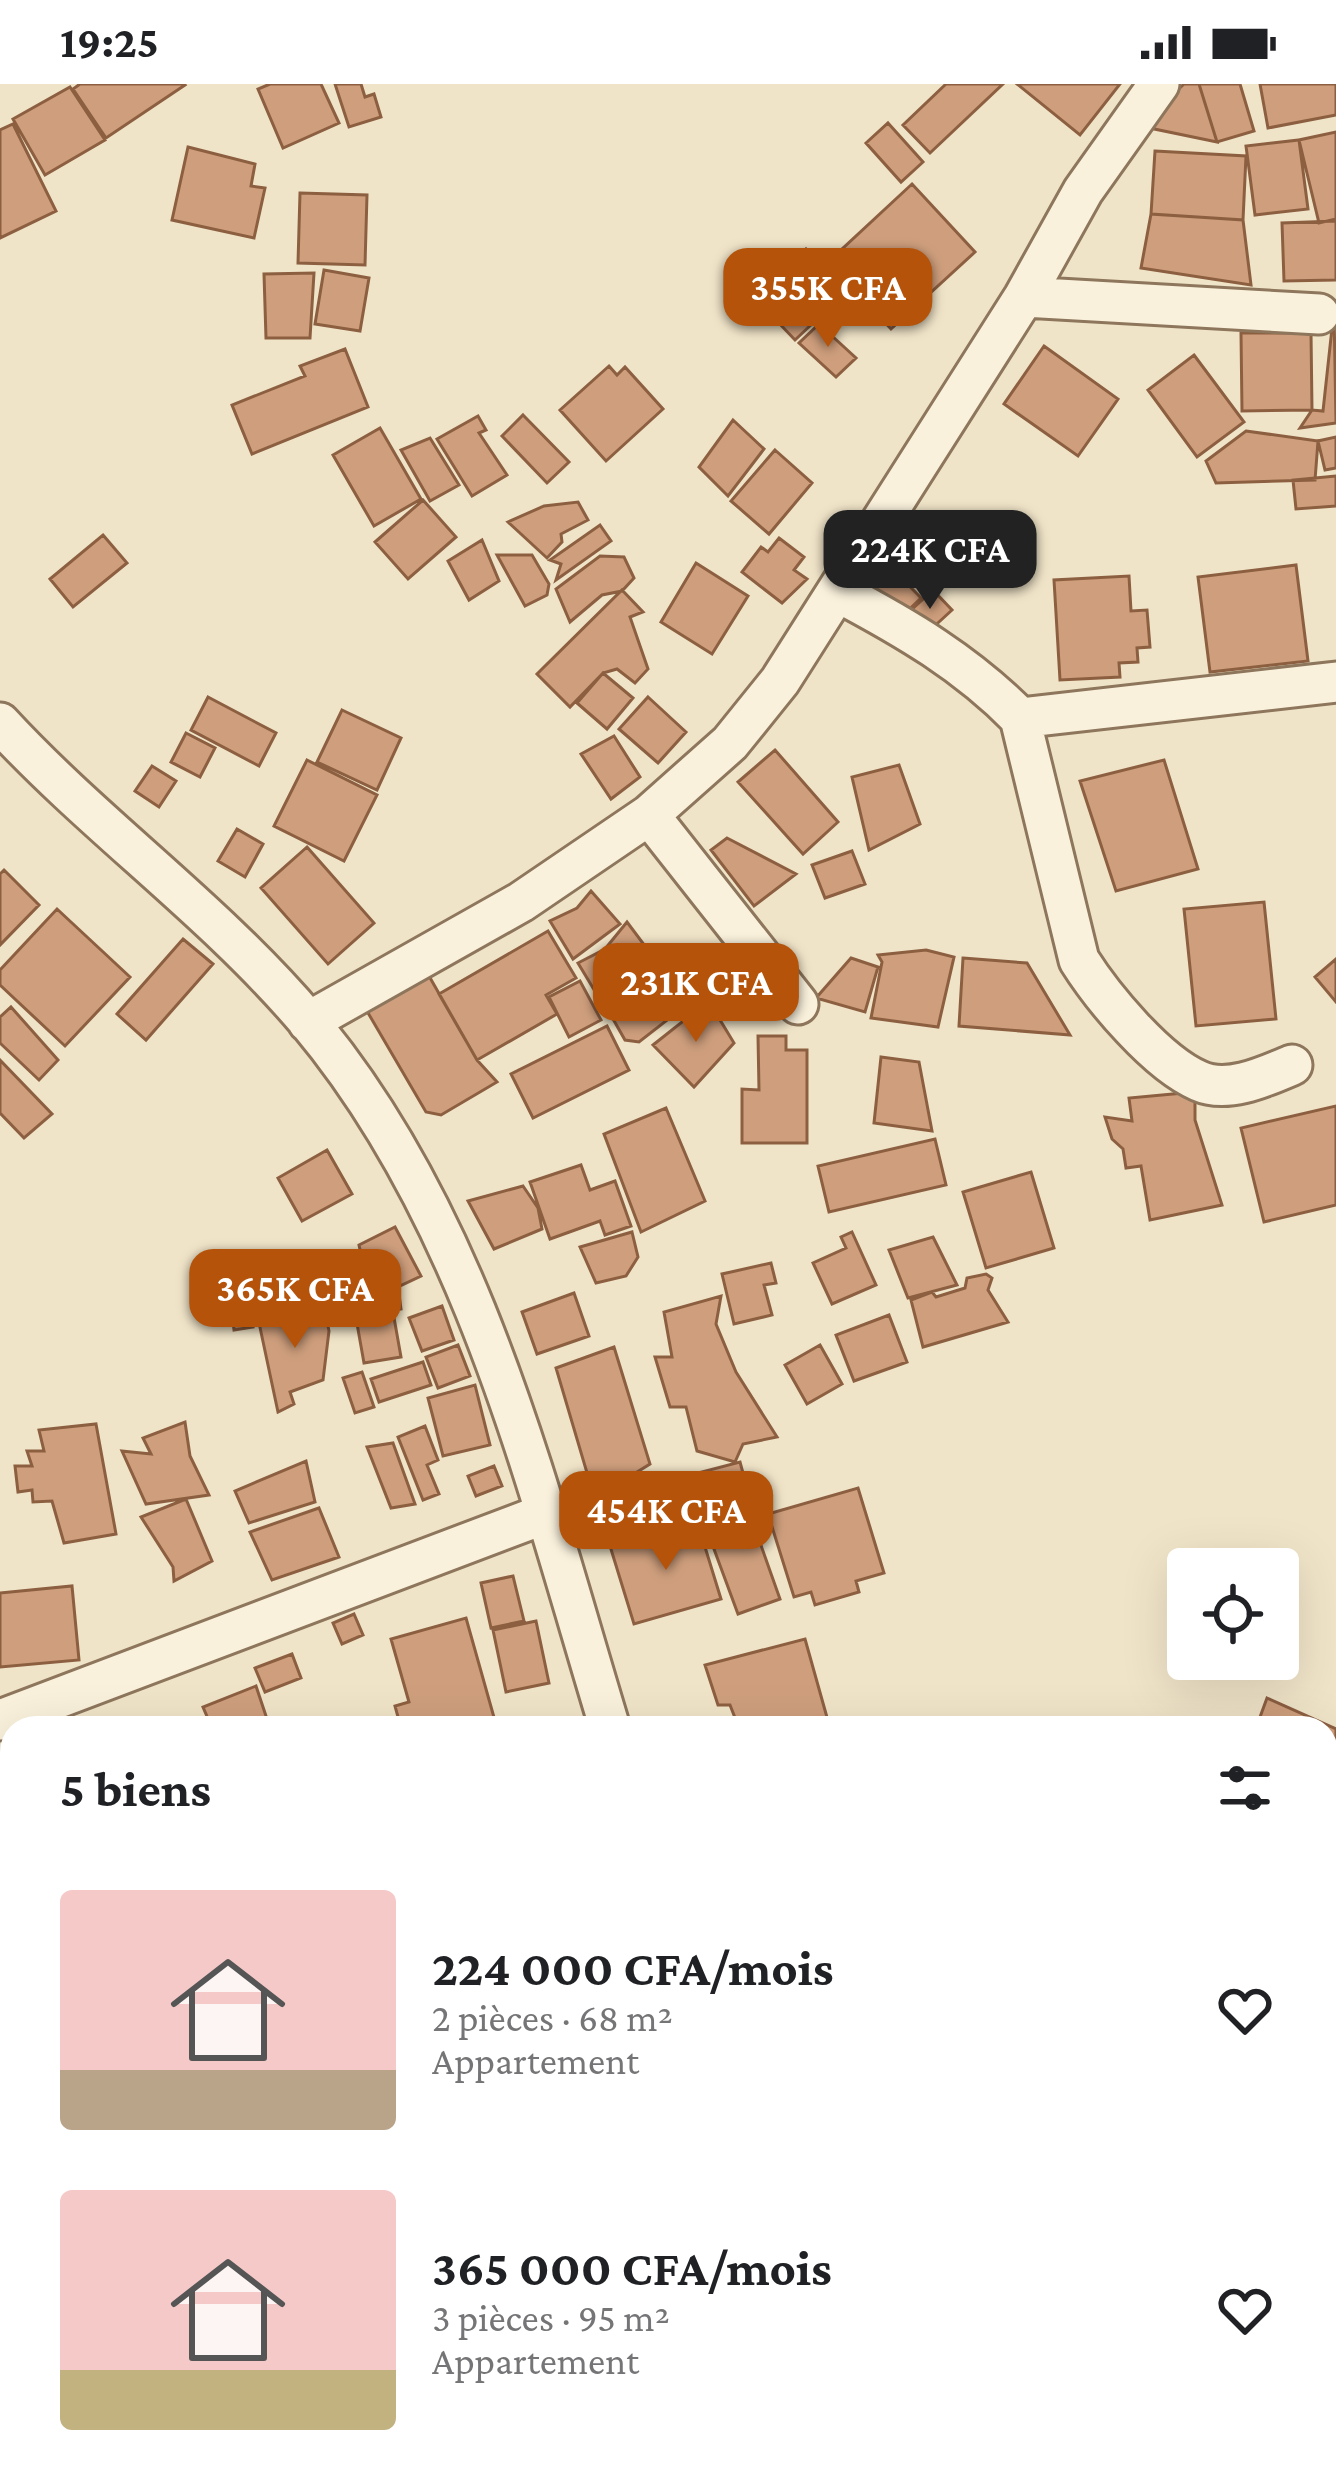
<!DOCTYPE html>
<html lang="fr">
<head>
<meta charset="utf-8">
<style>
	body { margin:0; font-family:"Crimson Pro",serif; background:#f2f2f2; color:#202124; height:100vh; display:flex; flex-direction:column; font-size:45px; white-space:nowrap }
	* { box-sizing:border-box; margin:0 }
	p { font-size:39px; color:#757577 }
	.icon { flex:none; width:66px; height:66px; fill:none; stroke:currentColor; stroke-width:2; stroke-linecap:round; stroke-linejoin:round }
	.map { position:relative; flex:1; overflow:hidden }
	.details { position:absolute; left:0px; top:1632px; width:1338px; height:768px; display:flex; flex-direction:column; background:#fff; border-radius:36px 36px 0 0; box-shadow:0 12px 48px #0002 }
	.details>* { flex:none }
	.tools { position:absolute; left:1167px; top:1464px; display:grid; gap:24px }
	.tools a { display:grid; place-items:center; width:132px; height:132px; border-radius:12px; background:#fff; box-shadow:0 12px 48px #0002; font-size:60px }
	.price { position:absolute; translate:-50% -102px; padding:0 27px; border-radius:24px; background:#b45309; color:#fff; font-size:39px; line-height:78px; filter:drop-shadow(0 3px 6px #0008) }
	.price::after { content:''; position:absolute; left:50%; top:72px; width:36px; height:27px; margin-left:-18px; background:inherit; clip-path:polygon(0 0,100% 0,50% 100%) }
	.price.active { background:#222; color:#fff }
	ul { padding:0; list-style:none }
	li { display:flex; align-items:center; gap:36px; height:300px; padding:0 60px }
	li span { display:grid; place-items:center; flex:none; width:336px; height:240px; border-radius:12px; color:#555 }
	li>.icon { margin-inline-start:auto }
	span .icon { width:144px; height:144px; fill:#fffc; stroke-width:1 }
	li b { font-size:51px }
	h2 { display:flex; justify-content:space-between; align-items:center; height:144px; padding:0 60px; font-size:51px }
	.status { display:flex; justify-content:space-between; align-items:center; height:84px; padding:0 60px; background:#fff; direction:ltr }
	.status svg { height:33px; fill:currentColor }
	.map>svg:first-child { display:block }
	.building { fill:#cf9f7d; stroke:#8d5f41; stroke-width:3 }
	.lines { fill:none; stroke-linecap:round; stroke-linejoin:round }
	.lane-casing { stroke:#8d765c; stroke-width:27 }
	.street-casing { stroke:#8d765c; stroke-width:45 }
	.lane { stroke:#faf1dc; stroke-width:21 }
	.street { stroke:#faf1dc; stroke-width:39 }
</style>
</head>
<body>
<div class="status"><b>19:25</b><svg viewBox="0 0 49 12"><path d="M0 12V9h3v3zM5 12V6h3v6zM10 12V3h3v9zM15 12V0h3v12zM26 1h20v11H26zM47 4h2v5h-2z"/></svg></div>
<div class="map">
<svg width="1336" height="2400" viewBox="0 0 1336 2400">
	<rect width="100%" height="100%" fill="#f0e4c8"/>
	<!-- building -->
	<path class="building" d="M80 0H184L185 1 106 54 73 5Z
		M270 0H321L339 39 283 64 258 5Z
		M335 0H361L365 13 374 10 381 33 349 43Z
		M946 0H1003L930 69 903 41Z
		M1017 0H1120L1080 51Z
		M1184 0H1199L1217 58 1140 42Z
		M1199 0H1240L1254 47 1217 58Z
		M1260 0H1336V31L1268 44Z
		M70 3 105 56 45 91 13 35Z
		M888 39 923 78 901 98 866 59Z
		M13 40 56 127 0 154V46Z
		M1336 48V135L1319 139 1299 56Z
		M1299 56 1308 125 1255 131 1246 62Z
		M188 63 255 80 251 102 265 104 254 154 172 136Z
		M1155 67 1246 72 1243 136 1151 130Z
		M912 100 975 168 891 245 828 178Z
		M300 109 367 111 365 181 298 179Z
		M1151 130 1243 136 1251 201 1141 184Z
		M1336 137V196L1284 197 1282 139Z
		M806 165 846 208 795 256 755 214Z
		M324 186 369 194 360 247 315 240Z
		M314 189 310 254H266L264 190Z
		M1334 226 1336 339 1300 344 1312 326 1323 327Z
		M819 240 856 274 836 293 799 259Z
		M1241 249H1311L1312 326 1242 327Z
		M1044 262 1118 315 1078 372 1004 320Z
		M345 265 368 323 252 370 232 321 305 292 300 282Z
		M1194 271 1244 338 1197 373 1148 306Z
		M609 282 617 291 625 283 663 325 606 377 560 326Z
		M523 331 569 378 547 399 502 352Z
		M478 332 486 346 479 349 507 391 472 412 437 355Z
		M733 336 764 365 728 412 699 383Z
		M380 344 421 415 374 442 333 371Z
		M1246 347 1318 357 1315 396 1216 399 1206 377Z
		M1336 353V384L1325 386 1318 357Z
		M430 354 459 401 430 417 401 366Z
		M775 366 812 399 769 450 731 417Z
		M1336 392V422L1296 425 1293 396Z
		M423 416 456 453 408 495 375 458Z
		M578 418 588 436 561 450 562 458 547 474 508 438 544 422Z
		M600 441 611 457 556 496 561 480 550 476Z
		M103 451 127 479 73 523 50 495Z
		M779 454 804 473 794 486 807 495 782 519 742 488 761 463 768 468Z
		M482 456 499 497 469 516 448 477Z
		M497 471H532L549 500 547 511 525 522Z
		M600 472 624 473 634 494 622 507 602 511 570 538 556 505Z
		M696 479 748 512 712 570 661 538Z
		M887 479 921 514 900 534 866 500Z
		M1296 481 1308 577 1210 588 1198 493Z
		M1129 492 1131 527 1147 526 1150 563 1137 564 1138 578 1119 579 1120 593 1060 596 1054 496Z
		M622 506 643 528 630 533 648 585 635 599 617 585 603 589 570 623 537 590Z
		M933 506 952 526 927 549 908 529Z
		M603 589 633 614 607 645 577 619Z
		M208 613 276 649 259 682 191 646Z
		M648 613 686 648 658 679 619 645Z
		M342 626 401 654 377 706 317 678Z
		M186 649 215 664 200 693 171 678Z
		M614 652 640 693 611 715 581 670Z
		M775 666 838 738 803 770 738 698Z
		M307 676 377 711 344 777 274 742Z
		M1164 676 1198 785 1116 807 1080 697Z
		M899 681 920 740 869 766 852 693Z
		M152 682 176 697 159 723 135 707Z
		M237 745 263 760 245 793 218 777Z
		M727 754 796 790 754 822 711 766Z
		M307 763 374 839 328 880 261 804Z
		M852 767 865 800 825 814 812 781Z
		M4 786 39 821 0 861V790Z
		M591 807 620 840 573 875 550 837 577 824Z
		M1264 818 1276 935 1196 942 1184 825Z
		M57 825 130 893 65 962 0 901V886Z
		M627 838 654 874 596 909 578 879 605 865Z
		M548 847 576 894 546 911 557 930 477 976 439 910Z
		M183 855 213 880 146 956 117 930Z
		M926 866 954 873 938 943 871 934 882 878 878 871Z
		M851 874 878 883 865 928 816 914Z
		M963 874 1027 879 1070 951 959 942Z
		M1336 875V918L1315 893Z
		M652 882 659 904 680 926 639 958 625 956 601 914Z
		M425 885 477 976 497 998 441 1031 426 1028 364 922Z
		M580 897 601 936 569 953 549 913Z
		M11 923 58 976 39 996 0 959V933Z
		M701 923 717 931 734 959 694 1003 653 961Z
		M607 942 629 986 533 1034 511 990Z
		M758 952H786V966H807V1059H742V1005L759 1006Z
		M881 973 919 978 932 1047 874 1039Z
		M0 976 52 1030 24 1054 0 1029Z
		M1195 1008V1036L1222 1121 1150 1136 1141 1082 1126 1084 1123 1065 1112 1055 1105 1033 1132 1037 1129 1014Z
		M1336 1022V1121L1264 1138 1241 1044Z
		M666 1024 705 1117 641 1148 604 1050Z
		M935 1055 946 1101 829 1128 818 1082Z
		M327 1066 352 1110 302 1137 278 1094Z
		M581 1081 590 1106 615 1097 631 1142 605 1151 600 1137 550 1155 530 1098Z
		M1031 1088 1054 1164 986 1184 963 1108Z
		M523 1102 538 1124 542 1145 494 1165 468 1117Z
		M395 1143 421 1192 398 1203 401 1225 327 1236 320 1191 364 1184 359 1161Z
		M632 1148 638 1173 626 1192 596 1199 580 1163Z
		M852 1148 876 1201 832 1220 813 1179 846 1164 841 1153Z
		M933 1153 957 1201 908 1214 889 1166Z
		M771 1179 776 1199 764 1201 772 1231 734 1240 722 1190Z
		M312 1187 316 1214 250 1222 253 1243 234 1246 228 1197Z
		M986 1190 992 1194 988 1206 1008 1238 923 1263 911 1216 932 1208 936 1213 965 1204 967 1194Z
		M574 1209 589 1252 537 1270 522 1228Z
		M721 1212 716 1240 736 1288 777 1353 743 1360 735 1378 697 1367 686 1323H670L655 1273H672L664 1228Z
		M324 1222 329 1247 323 1296 290 1308 294 1320 278 1328 258 1234Z
		M442 1222 454 1256 422 1267 409 1234Z
		M393 1228 401 1273 364 1279 356 1234Z
		M889 1231 907 1278 854 1297 836 1251Z
		M458 1261 470 1292 438 1304 426 1273Z
		M820 1261 842 1300 807 1320 785 1281Z
		M614 1263 650 1380 624 1396 590 1399 556 1284Z
		M423 1278 431 1301 379 1318 371 1295Z
		M362 1288 374 1323 355 1329 343 1294Z
		M475 1301 490 1361 443 1372 428 1314Z
		M185 1338 190 1372 209 1411 146 1420 122 1367 151 1370 143 1354Z
		M96 1340 116 1450 64 1459 52 1417 33 1418 32 1406 18 1408 15 1382H32L27 1367H44L39 1346Z
		M425 1342 438 1376 427 1381 439 1410 423 1416 398 1353Z
		M393 1359 415 1420 391 1424 367 1363Z
		M306 1377 315 1418 249 1439 235 1407Z
		M740 1378 750 1415 655 1442 644 1403Z
		M494 1382 502 1402 476 1412 468 1392Z
		M858 1404 884 1489 856 1497 859 1508 815 1521 811 1508 794 1513 768 1430Z
		M186 1415 212 1477 174 1497 173 1483 141 1433Z
		M646 1417 653 1446 608 1456 601 1427Z
		M759 1418 769 1446 757 1450 780 1515 738 1530 704 1438Z
		M319 1424 339 1473 272 1496 250 1448Z
		M697 1437 721 1515 634 1540 610 1462Z
		M513 1492 524 1537 491 1544 481 1499Z
		M72 1502 79 1576 0 1583V1509Z
		M354 1530 363 1551 342 1560 333 1539Z
		M466 1534 497 1644H401L395 1622 409 1618 391 1555Z
		M536 1537 549 1599 506 1608 493 1546Z
		M805 1555 830 1644H739L730 1621H718L705 1581Z
		M292 1570 301 1594 265 1608 255 1584Z
		M256 1602 270 1644H212L203 1623Z
		M1267 1614 1336 1645V1739L1326 1733V1644H1256Z
		M0 1798 12 1802 8 1822 12 1869 0 1865Z
		M1326 1912 1336 1916V2005L1326 2001Z
		M0 1928 12 1931V1976L0 1972Z
		M1327 2302 1336 2304V2354L1326 2352Z
		M43 2388H104L101 2400H39Z
		M247 2388H381L417 2400H243Z"/>
	<g class="lines">
		<defs>
			<path id="lane" d="M1171 2400 1174 2388"/>
			<path id="street" d="M1024 213 1319 230
				M838 508C906 544 966 579 1020 634L1336 598
				M1020 634 1079 876C1103 914 1157 979 1199 997 1228 1010 1266 992 1292 981
				M0 639C97 744 215 827 308 937 475 1136 536 1401 610 1644
				M649 731 730 659 780 597 1024 213 1083 107 1159 0
				M308 938 521 818 649 731 798 920
				M0 1636 547 1429
				M2 2075 12 2047
				M1315 2388 1336 2394
				M709 2400 713 2388"/>
		</defs>
		<!-- lane casing -->
		<use href="#lane" class="lane-casing"/>
		<!-- street casing -->
		<use href="#street" class="street-casing"/>
		<!-- lane -->
		<use href="#lane" class="lane"/>
		<!-- street -->
		<use href="#street" class="street"/>
	</g>
</svg>
<div class="tools">
<a><svg class="icon" aria-label="locate" viewBox="0 0 24 24"><circle cx="12" cy="12" r="6"/><path d="M12 2v4M12 18v4M2 12h4M18 12h4"/></svg></a>
</div>
<b class="price" style="left:828px;top:266px">355K CFA</b>
<b class="price active" style="left:930px;top:528px">224K CFA</b>
<b class="price" style="left:696px;top:961px">231K CFA</b>
<b class="price" style="left:295px;top:1267px">365K CFA</b>
<b class="price" style="left:666px;top:1489px">454K CFA</b>
<section class="details">
<h2>5 biens<svg class="icon" aria-label="filters" viewBox="0 0 24 24"><path d="M4 7h16M4 17h16"/><circle cx="9" cy="7" r="2"/><circle cx="15" cy="17" r="2"/></svg></h2>
<ul>
<li><span style="background:linear-gradient(#f6c9c9 75%,#b9a48a 0)"><svg class="icon" aria-label="home" viewBox="0 0 24 24"><path d="M3 11l9-7 9 7M6 9v11h12V9"/></svg></span><div><b>224 000 CFA/mois</b><p>2 pièces · 68 m²</p><p>Appartement</p></div><svg class="icon" aria-label="heart" viewBox="0 0 24 24"><path d="M12 20l-8-8c-3-5 5-10 8-4 3-6 11-1 8 4z"/></svg></li>
<li><span style="background:linear-gradient(#f6c9c9 75%,#c2b280 0)"><svg class="icon" aria-label="home" viewBox="0 0 24 24"><path d="M3 11l9-7 9 7M6 9v11h12V9"/></svg></span><div><b>365 000 CFA/mois</b><p>3 pièces · 95 m²</p><p>Appartement</p></div><svg class="icon" aria-label="heart" viewBox="0 0 24 24"><path d="M12 20l-8-8c-3-5 5-10 8-4 3-6 11-1 8 4z"/></svg></li>
</ul>
</section>
</div>
</body>
</html>
